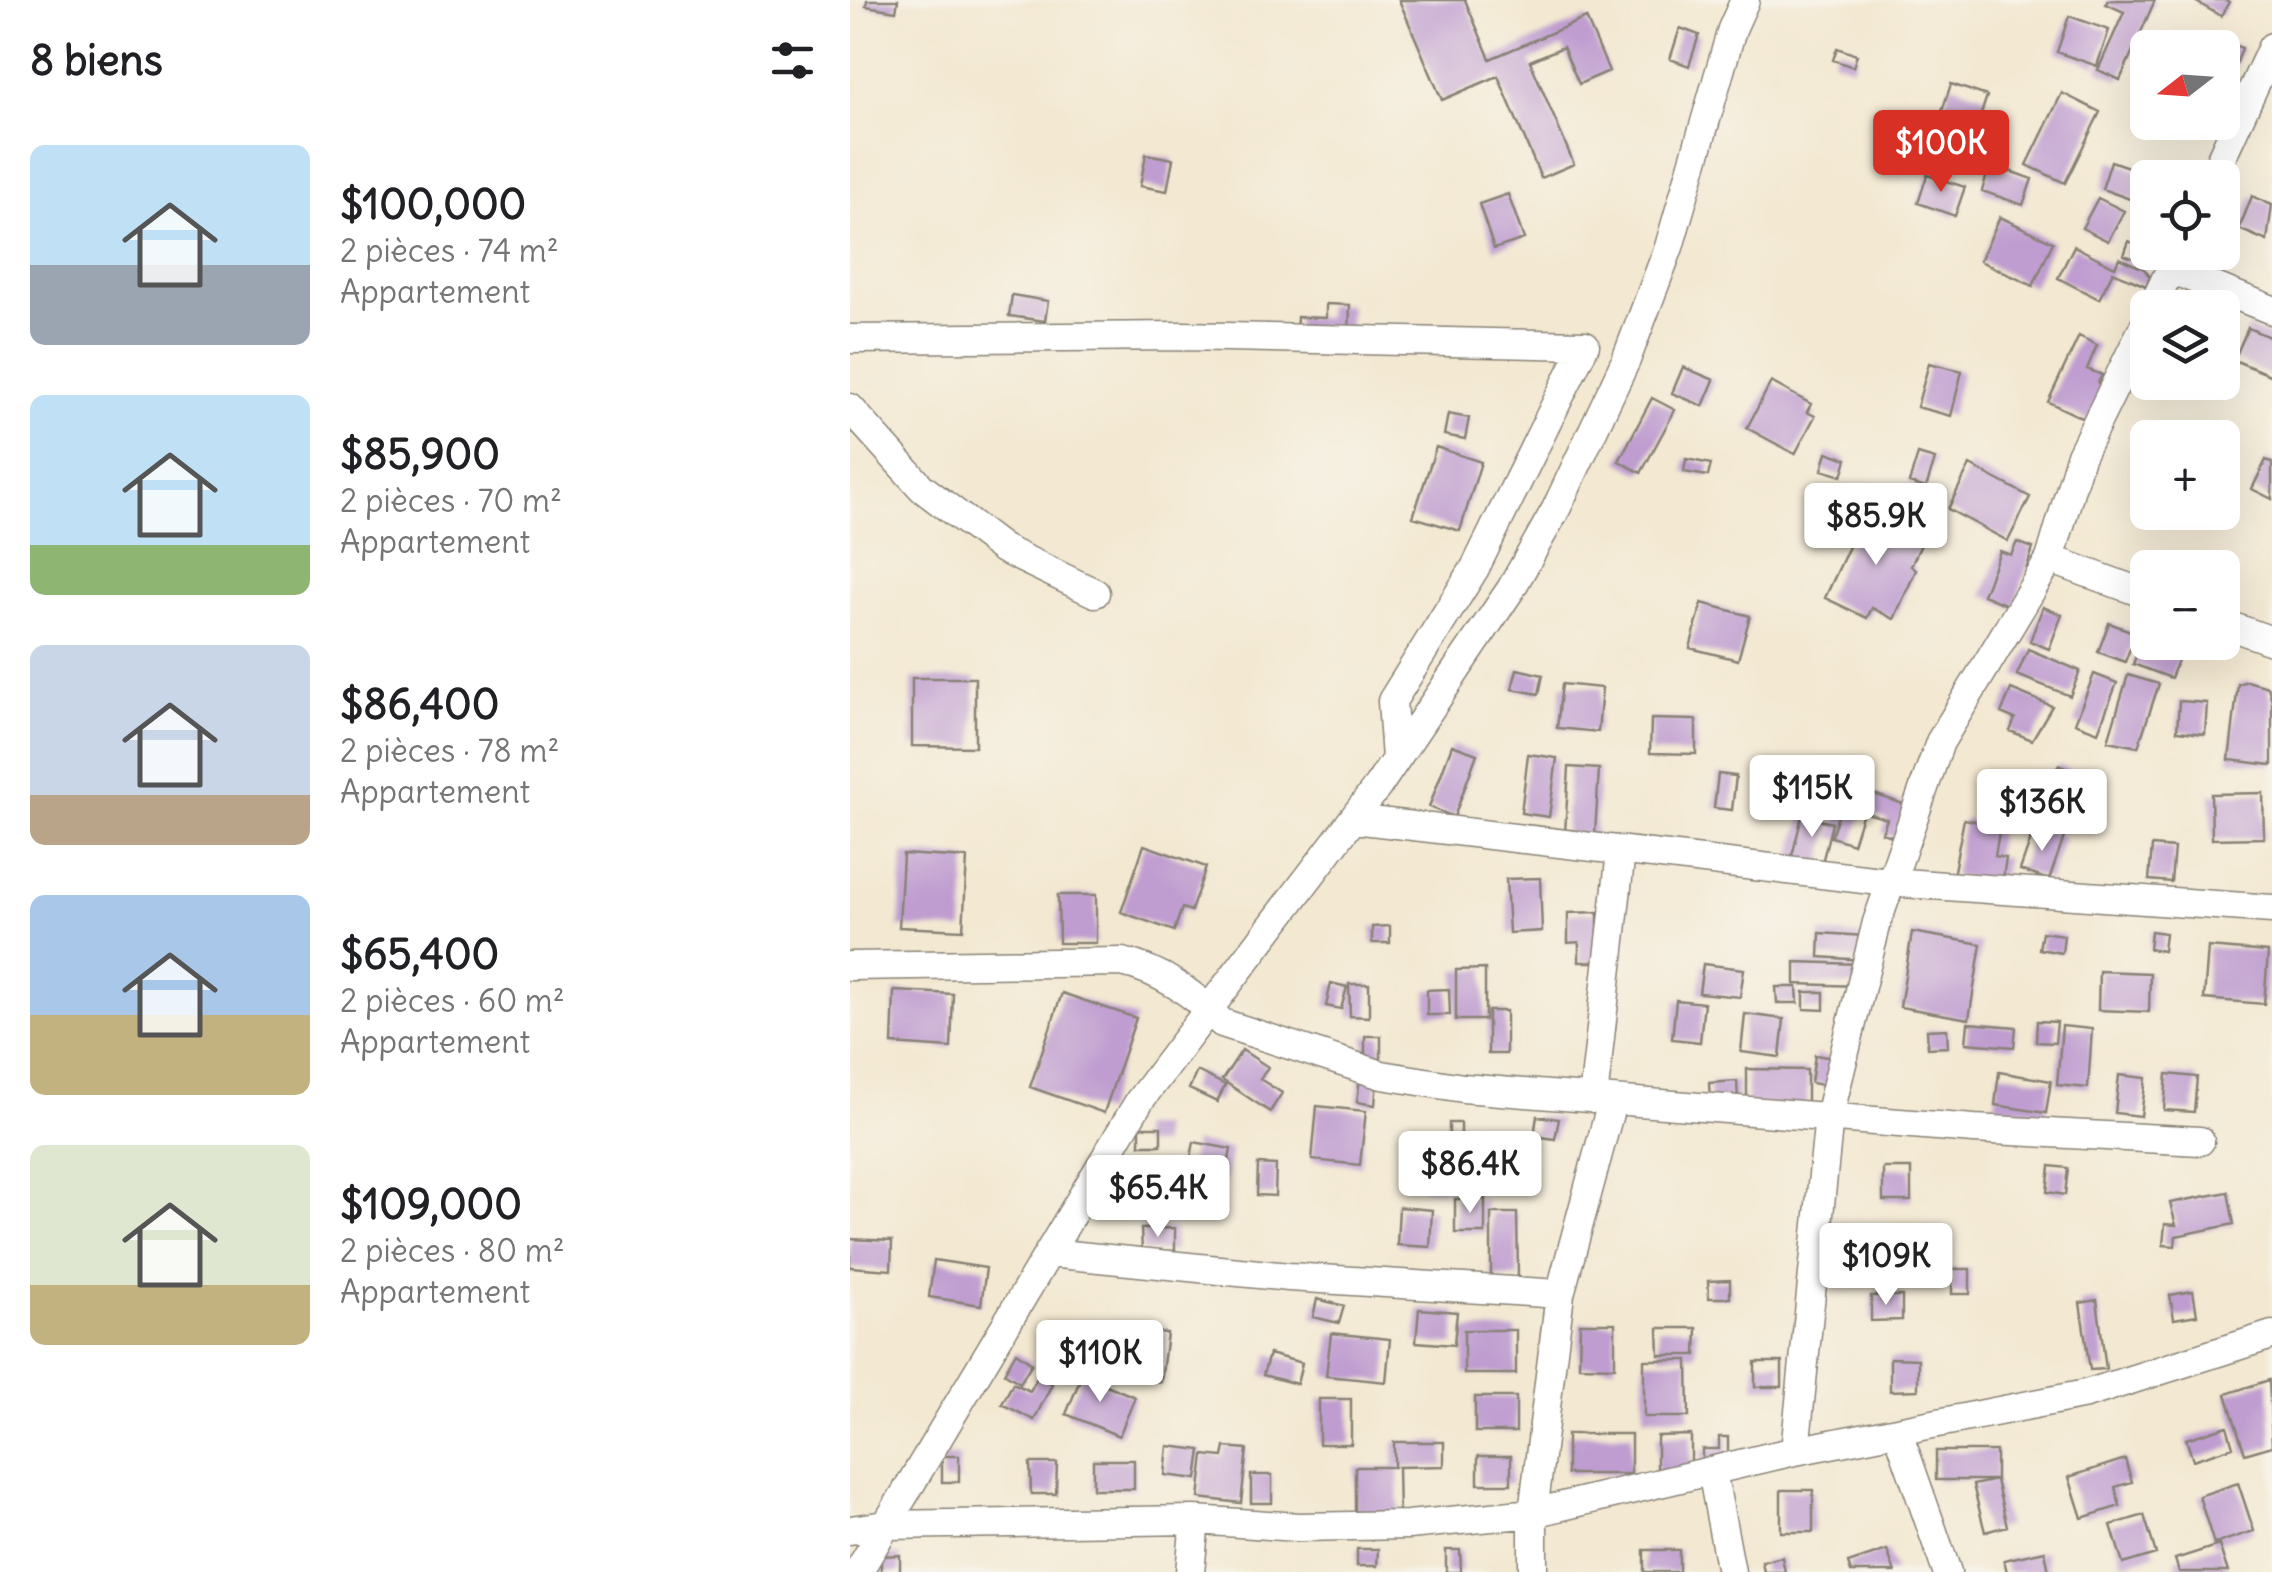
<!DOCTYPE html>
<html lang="fr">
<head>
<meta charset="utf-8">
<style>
	body { margin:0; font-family:Delius,sans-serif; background:#f2f2f2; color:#202124; height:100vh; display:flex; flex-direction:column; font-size:38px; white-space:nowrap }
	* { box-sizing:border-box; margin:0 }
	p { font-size:32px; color:#757577 }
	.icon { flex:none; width:55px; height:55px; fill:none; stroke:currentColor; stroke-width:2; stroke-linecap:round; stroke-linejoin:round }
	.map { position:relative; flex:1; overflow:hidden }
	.details { display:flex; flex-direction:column; background:#fff; width:850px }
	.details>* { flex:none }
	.needle { width:65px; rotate:253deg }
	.fabs { position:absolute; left:1280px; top:30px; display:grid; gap:20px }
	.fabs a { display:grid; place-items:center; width:110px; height:110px; border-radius:15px; background:#fff; box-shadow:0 10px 40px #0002; font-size:50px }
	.price { position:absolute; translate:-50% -85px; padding:0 22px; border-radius:10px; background:#fff; color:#222; font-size:32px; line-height:65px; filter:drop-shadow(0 2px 5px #0008) }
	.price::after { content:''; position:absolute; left:50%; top:60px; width:30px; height:22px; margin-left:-15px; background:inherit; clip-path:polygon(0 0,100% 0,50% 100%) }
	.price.on { background:#d93025; color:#fff }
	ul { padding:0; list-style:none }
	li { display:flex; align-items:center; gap:30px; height:250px; padding:0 30px }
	li span { display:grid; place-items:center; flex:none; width:280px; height:200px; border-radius:15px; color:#555 }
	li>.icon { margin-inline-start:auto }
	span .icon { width:120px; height:120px; fill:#fffc; stroke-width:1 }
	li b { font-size:42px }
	h2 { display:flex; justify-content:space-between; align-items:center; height:120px; padding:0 30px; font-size:42px }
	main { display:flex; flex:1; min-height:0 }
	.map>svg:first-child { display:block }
	.building { fill:#bf9dd0 }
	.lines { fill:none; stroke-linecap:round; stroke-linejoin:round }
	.street-casing { stroke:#888276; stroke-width:31 }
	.street { stroke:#fff; stroke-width:28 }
</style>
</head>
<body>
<main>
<section class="details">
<h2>8 biens<svg class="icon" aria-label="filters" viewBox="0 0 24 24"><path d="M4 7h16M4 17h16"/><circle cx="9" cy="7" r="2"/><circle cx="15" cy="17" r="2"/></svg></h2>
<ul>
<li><span style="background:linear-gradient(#bfe0f5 60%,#9aa5b1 0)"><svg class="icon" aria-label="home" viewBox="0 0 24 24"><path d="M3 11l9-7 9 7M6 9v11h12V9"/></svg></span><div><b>$100,000</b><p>2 pièces · 74 m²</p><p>Appartement</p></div></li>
<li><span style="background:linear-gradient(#bfe0f5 75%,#8fb573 0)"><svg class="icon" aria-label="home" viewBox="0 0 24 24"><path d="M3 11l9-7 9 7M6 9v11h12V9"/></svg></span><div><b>$85,900</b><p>2 pièces · 70 m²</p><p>Appartement</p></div></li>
<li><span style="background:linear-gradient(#c9d6e8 75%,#b9a48a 0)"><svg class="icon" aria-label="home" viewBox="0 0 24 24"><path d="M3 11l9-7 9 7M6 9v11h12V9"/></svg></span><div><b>$86,400</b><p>2 pièces · 78 m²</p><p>Appartement</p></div></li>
<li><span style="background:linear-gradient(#a9c7e8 60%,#c2b280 0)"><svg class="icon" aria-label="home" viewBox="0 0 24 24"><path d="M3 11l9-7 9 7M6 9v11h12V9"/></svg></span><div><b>$65,400</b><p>2 pièces · 60 m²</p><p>Appartement</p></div></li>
<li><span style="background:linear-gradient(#dfe7d0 70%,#c2b280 0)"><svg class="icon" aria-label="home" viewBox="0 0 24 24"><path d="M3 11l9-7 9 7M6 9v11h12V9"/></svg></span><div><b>$109,000</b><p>2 pièces · 80 m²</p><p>Appartement</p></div></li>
</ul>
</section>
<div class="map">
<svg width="1422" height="1572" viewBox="0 0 1422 1572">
	<rect width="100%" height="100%" fill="#f7f3e8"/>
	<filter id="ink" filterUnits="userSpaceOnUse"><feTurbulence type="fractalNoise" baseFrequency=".01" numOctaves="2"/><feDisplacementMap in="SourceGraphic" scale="20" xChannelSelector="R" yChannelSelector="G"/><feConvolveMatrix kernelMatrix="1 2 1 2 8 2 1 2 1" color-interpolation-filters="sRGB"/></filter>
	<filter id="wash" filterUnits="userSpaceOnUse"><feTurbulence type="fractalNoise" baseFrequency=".0048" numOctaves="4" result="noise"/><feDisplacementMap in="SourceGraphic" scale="40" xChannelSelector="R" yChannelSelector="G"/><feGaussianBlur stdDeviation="2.25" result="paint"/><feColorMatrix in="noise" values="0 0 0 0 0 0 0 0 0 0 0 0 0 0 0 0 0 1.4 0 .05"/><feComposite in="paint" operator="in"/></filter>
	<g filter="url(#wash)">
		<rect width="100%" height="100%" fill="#f3e8d1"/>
		<g id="blocks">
			<!-- building -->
			<path class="building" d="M17 0H48L46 11 16 6Z
				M549 0H615L640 59 736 18 759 71 729 84 713 47 680 61 724 164 691 178 648 76 592 100Z
				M1258 0H1305L1270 80 1248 70 1274 12 1256 4Z
				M1343 0H1375L1379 2 1371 16Z
				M1219 16 1259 30 1247 66 1207 52Z
				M830 28 849 35 839 66 820 59Z
				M1378 43 1392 48 1378 88 1372 86Z
				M987 48 1007 55 1003 67 983 60Z
				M1101 84 1137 96 1128 123 1092 111Z
				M1212 93 1250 112 1215 183 1177 165Z
				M296 154 323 159 317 191 290 186Z
				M1261 161 1307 177 1298 178 1291 203 1252 189Z
				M1140 164 1182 179 1173 205 1132 191Z
				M1077 175 1115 187 1105 216 1068 203Z
				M658 194 674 239 644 249 629 204Z
				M1402 196 1422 205 1417 241 1389 229Z
				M1248 198 1274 211 1258 241 1232 228Z
				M1150 217 1203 242 1183 286 1130 261Z
				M1279 241 1301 252 1297 263 1274 255Z
				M1224 246 1265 267 1269 258 1294 269 1300 277 1296 286 1263 272 1249 299 1208 278Z
				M162 295 198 301 195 321 159 316Z
				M476 304 500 305 499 336 446 335 447 317 476 318Z
				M1398 328 1422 338V376L1384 360Z
				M1229 336 1247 345 1237 369 1252 375 1248 383 1257 387 1241 422 1198 402Z
				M1079 363 1112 371 1101 416 1067 407Z
				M833 367 864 380 853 406 822 393Z
				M921 382 961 404 957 412 965 416 945 454 897 428Z
				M802 398 825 410 791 473 769 461Z
				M598 414 619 418 615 439 594 435Z
				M586 447 631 462 610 531 563 517Z
				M977 452 997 459 992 476 972 470Z
				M1068 454 1085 459 1076 488 1059 483Z
				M836 459 861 464 858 476 834 472Z
				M1416 460 1422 463V499L1402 489Z
				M1120 465 1180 497 1158 541 1098 509Z
				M1016 510 1074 538 1061 566 1066 570 1044 619 1022 608 1017 618 975 598Z
				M1167 542 1183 548 1164 608 1133 595 1150 551 1161 555Z
				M852 603 900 616 888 660 840 648Z
				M1193 607 1212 615 1199 649 1180 641Z
				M1259 623 1286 633 1275 662 1248 652Z
				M1297 627 1298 642 1333 647 1321 678 1283 664Z
				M1178 649 1230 671 1220 696 1167 675Z
				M667 669 693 675 689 694 662 689Z
				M1244 674 1267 683 1248 732 1225 723Z
				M1278 675 1309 684 1288 747 1258 741Z
				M62 678H125V747L62 746Z
				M1397 681 1418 687 1422 701V765L1379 760 1388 684Z
				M712 684 752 688 748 732 707 728Z
				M1161 689 1202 706 1182 740 1160 731 1165 719 1151 713Z
				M1329 701 1357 703 1355 734 1327 731Z
				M801 719 846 720V754L800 753Z
				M602 745 627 754 604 817 579 807Z
				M678 754 707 758 699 817 671 813Z
				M1209 765 1227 775 1209 806 1191 795Z
				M719 767 749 769 745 834 715 833Z
				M868 774 886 776 882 810 864 808Z
				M998 785 1062 807 1051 839 1032 833 1037 819 1013 812 1003 844 981 837Z
				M1413 793 1414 838 1362 839 1361 794Z
				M952 816 982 823 972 863 942 856Z
				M1114 819 1150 826 1145 856 1156 858 1152 885 1103 876Z
				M1185 827 1214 837 1199 880 1170 870Z
				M294 845 356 867 341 911 332 908 324 931 271 912Z
				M1302 846 1324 848 1321 882 1299 880Z
				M53 854 117 858 113 930 49 927Z
				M690 878 692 931 659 933 656 879Z
				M208 895H246V943H209Z
				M748 912V962H729V942L718 943V913Z
				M540 926V943H522V927Z
				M1301 931 1315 933 1313 951 1299 949Z
				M1062 932 1131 944 1119 1019 1050 1007Z
				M1192 932 1214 935 1212 953 1189 949Z
				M970 933 1015 936 1013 960 969 957Z
				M1358 947 1418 952 1414 1004 1354 999Z
				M945 962 1012 964 1011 986 945 984Z
				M853 964 894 969 890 997 849 993Z
				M635 969V1020H606V970Z
				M1249 971 1300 973 1299 1012 1248 1010Z
				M481 983 497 987 491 1009 476 1006Z
				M499 984H519V1017L500 1016Z
				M926 987H947L948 1003H927Z
				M599 989 600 1015H577V990Z
				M44 991 103 994 101 1048 42 1044Z
				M954 992H974V1010L954 1009Z
				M212 993 286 1018 254 1113 180 1087Z
				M826 1000 854 1003 850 1042 822 1039Z
				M638 1011H656V1054H638Z
				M895 1014 934 1019 930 1057 891 1052Z
				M1187 1021 1207 1022 1205 1043 1186 1042Z
				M1118 1023 1166 1027 1164 1047 1116 1043Z
				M1212 1026 1242 1029 1238 1088 1207 1085Z
				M1097 1029 1098 1047 1078 1048 1077 1030Z
				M515 1036H531V1059H515Z
				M392 1050 418 1067 410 1079 432 1093 420 1112 372 1080Z
				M965 1055 989 1059 985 1087 961 1083Z
				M897 1069 957 1070V1106L897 1105Z
				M347 1071 375 1085 367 1102 339 1089Z
				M1149 1072 1201 1081 1196 1113 1145 1105Z
				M1317 1074 1347 1077 1344 1112 1314 1110Z
				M1269 1075 1296 1078 1291 1116 1265 1113Z
				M510 1077 527 1079 525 1105 507 1102Z
				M887 1081 888 1101 860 1102 859 1083Z
				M467 1106 516 1111 510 1165 462 1160Z
				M687 1116 709 1119 705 1139 684 1136Z
				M599 1123H611V1145L599 1144Z
				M290 1127H311V1145H290Z
				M344 1142 381 1149 375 1184 337 1177Z
				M571 1151H609V1189H571Z
				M651 1161H675V1191H651Z
				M408 1164 426 1165 425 1196 407 1195Z
				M1200 1166 1218 1168 1215 1195 1197 1192Z
				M1033 1168H1061V1201H1033Z
				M1378 1192 1384 1224 1326 1236 1325 1246 1313 1245 1315 1224 1326 1225 1320 1203Z
				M605 1199H635V1233H605Z
				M549 1207 582 1210 580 1247 547 1245Z
				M641 1213H667L668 1277H641Z
				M325 1228V1251H292L291 1229Z
				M1037 1237H1061V1273H1037Z
				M0 1239 42 1241 41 1270 0 1267Z
				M1001 1259H1028V1280H1001Z
				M84 1260 136 1268 131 1305 79 1297Z
				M1102 1269H1120V1294H1102Z
				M880 1280V1298H859L858 1281Z
				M1343 1291 1347 1315 1324 1319 1320 1295Z
				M1021 1296H1052V1320L1021 1321Z
				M467 1299 494 1306 489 1323 463 1317Z
				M1247 1300 1256 1369 1240 1370 1230 1303Z
				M569 1309 607 1312 604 1345 566 1342Z
				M730 1323H765V1367L729 1366Z
				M808 1328H847L846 1355H809Z
				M614 1330H666V1374H614Z
				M308 1332 317 1333 311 1382 278 1377 282 1348 305 1351Z
				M481 1333 540 1339 536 1382 476 1376Z
				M166 1352 182 1363 170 1383 154 1373Z
				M419 1354 452 1363 447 1384 413 1375Z
				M1040 1358 1068 1359V1390L1040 1391Z
				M794 1360H838L839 1417H794Z
				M905 1362H932V1387H905Z
				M232 1375 285 1397 269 1436 216 1414Z
				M188 1376 202 1384 184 1420 152 1404 163 1383 180 1391Z
				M1419 1380 1422 1446 1395 1454 1376 1394Z
				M625 1397H666V1432H625Z
				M469 1399H501V1444H469Z
				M1377 1426 1383 1447 1343 1460 1336 1439Z
				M717 1434H781V1474H717Z
				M841 1435V1475H807V1436Z
				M869 1437H878V1464H852V1449H869Z
				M544 1442H594V1466L548 1467 549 1515H505V1467H544Z
				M318 1446 351 1450 347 1479 315 1475Z
				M375 1447 397 1449 391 1503 349 1498 354 1455 373 1457Z
				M1086 1451H1146V1480L1157 1526 1135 1532 1123 1485 1146 1480H1086Z
				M92 1456H109V1482H92Z
				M628 1456H661V1484H628Z
				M1275 1459 1282 1482 1265 1487 1270 1506 1232 1518 1219 1477Z
				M243 1460H284V1489H243Z
				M180 1463H207L206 1494H181Z
				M401 1475H422V1503H401Z
				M1388 1483 1404 1531 1364 1544 1349 1496Z
				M931 1490H963V1532H931Z
				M1294 1515 1306 1554 1273 1564 1261 1525Z
				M1369 1545 1378 1572H1329L1325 1559Z
				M507 1549H528L527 1566H507Z
				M596 1550H610L611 1572H596Z
				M794 1550H829V1572H794Z
				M1037 1550 1045 1572H1001L998 1563Z
				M1195 1551 1199 1572H1157L1154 1560Z
				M50 1555V1572H31V1556Z
				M932 1557 935 1572H914L912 1562Z"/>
		</g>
	</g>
	<g filter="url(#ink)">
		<use href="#blocks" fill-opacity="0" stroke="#888276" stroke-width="2.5"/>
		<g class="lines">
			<defs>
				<path id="street" d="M1362 178 1422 47
					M1320 269 1422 310
					M1302 308 1327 255
					M0 339 333 336 735 345 625 568 542 701 546 759
					M0 408 72 488 153 549 245 593
					M1200 559 1298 595
					M1372 623 1422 641
					M504 819 1039 882 1422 909
					M0 966 272 962C310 970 346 995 372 1023L532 1075 613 1088 1124 1129 1350 1141
					M743 1099 771 852
					M199 1253 439 1277 710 1294
					M1048 1432 1097 1572
					M945 1451 979 1116 1027 922 1090 742 1200 559 1230 457 1298 318
					M862 1471 881 1572
					M0 1530 36 1525 345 1520 448 1527 558 1525 683 1513 945 1451 1236 1394 1422 1335
					M8 1572 290 1100 528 786 661 589 706 509 776 360 819 247 882 29 895 0
					M340 1572 345 1520
					M683 1572V1513L710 1294 762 1102"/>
			</defs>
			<!-- street casing -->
			<use href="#street" class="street-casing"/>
			<!-- street -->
			<use href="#street" class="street"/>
		</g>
	</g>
</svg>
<div class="fabs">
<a><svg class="needle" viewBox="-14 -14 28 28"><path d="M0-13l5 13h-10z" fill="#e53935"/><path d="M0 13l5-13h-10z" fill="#757577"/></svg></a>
<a><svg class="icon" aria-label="locate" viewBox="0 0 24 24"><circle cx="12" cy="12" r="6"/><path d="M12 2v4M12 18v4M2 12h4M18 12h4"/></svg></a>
<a><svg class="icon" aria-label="layers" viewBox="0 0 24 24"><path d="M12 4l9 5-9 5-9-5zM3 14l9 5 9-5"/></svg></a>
<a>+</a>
<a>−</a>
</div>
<b class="price on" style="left:1091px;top:195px">$100K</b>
<b class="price" style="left:1026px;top:568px">$85.9K</b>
<b class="price" style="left:962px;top:840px">$115K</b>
<b class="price" style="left:1192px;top:854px">$136K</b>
<b class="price" style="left:620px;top:1216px">$86.4K</b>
<b class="price" style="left:308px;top:1240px">$65.4K</b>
<b class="price" style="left:1036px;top:1308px">$109K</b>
<b class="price" style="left:250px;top:1405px">$110K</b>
</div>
</main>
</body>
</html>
